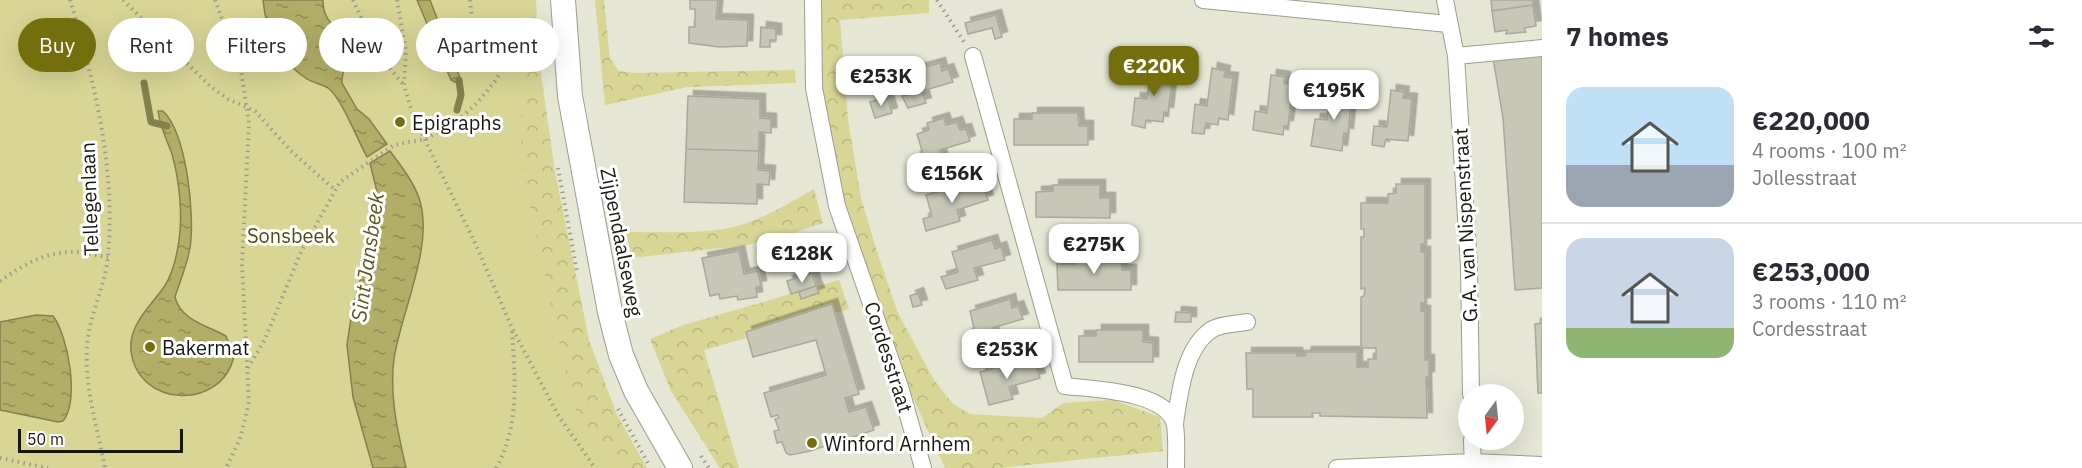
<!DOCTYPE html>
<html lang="en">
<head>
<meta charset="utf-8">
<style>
	body { margin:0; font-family:"IBM Plex Sans",sans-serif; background:#f7f7f7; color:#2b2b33; height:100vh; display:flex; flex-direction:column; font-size:22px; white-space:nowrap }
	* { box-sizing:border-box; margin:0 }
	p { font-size:20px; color:#7c7c81 }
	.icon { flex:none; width:33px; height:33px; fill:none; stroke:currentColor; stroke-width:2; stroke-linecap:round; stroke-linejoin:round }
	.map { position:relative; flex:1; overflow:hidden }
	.details { display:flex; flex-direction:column; background:#fff; width:540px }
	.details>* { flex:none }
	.top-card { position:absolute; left:18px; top:18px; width:570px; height:54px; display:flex; gap:12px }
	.needle { width:39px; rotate:195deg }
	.buttons { position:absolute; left:1458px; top:384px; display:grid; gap:12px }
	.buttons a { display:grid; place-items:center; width:66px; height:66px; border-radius:50%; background:#fff; box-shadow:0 6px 24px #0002; font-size:30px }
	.scale { position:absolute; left:18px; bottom:15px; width:165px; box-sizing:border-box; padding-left:6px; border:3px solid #181812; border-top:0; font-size:16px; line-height:21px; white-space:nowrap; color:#181812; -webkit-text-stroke:4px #fff; paint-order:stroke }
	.price { position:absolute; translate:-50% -51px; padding:0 14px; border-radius:12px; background:#fff; color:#222; font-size:20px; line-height:39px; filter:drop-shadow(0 2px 3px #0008) }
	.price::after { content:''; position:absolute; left:50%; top:36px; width:18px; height:14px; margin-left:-9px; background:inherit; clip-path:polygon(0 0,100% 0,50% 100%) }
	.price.current { background:#756e0d; color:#fff }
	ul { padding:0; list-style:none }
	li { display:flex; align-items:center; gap:18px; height:150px; padding:0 24px }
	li+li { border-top:2px solid #e1e1e2 }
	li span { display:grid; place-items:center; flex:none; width:168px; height:120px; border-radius:18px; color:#555 }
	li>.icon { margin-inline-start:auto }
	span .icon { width:72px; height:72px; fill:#fffc; stroke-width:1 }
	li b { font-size:26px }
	h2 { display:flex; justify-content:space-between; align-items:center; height:72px; padding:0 24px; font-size:26px }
	.pill { padding:0 21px; border-radius:27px; background:#fff; box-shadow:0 6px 24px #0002; font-size:21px; line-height:54px }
	.pill.current { background:#756e0d; color:#fff }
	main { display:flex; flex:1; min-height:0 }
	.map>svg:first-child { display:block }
	.forest { fill:url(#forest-crowns) }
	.park { fill:#d9d595 }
	.water { fill:url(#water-ripples); stroke:#84814e; stroke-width:1.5 }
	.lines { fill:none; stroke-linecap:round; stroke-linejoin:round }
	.stream { stroke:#84814e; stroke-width:7 }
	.building { fill:#c7c7b6; stroke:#a9a899; stroke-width:1.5; filter:url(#shadow) }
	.street-casing { stroke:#9d9d8d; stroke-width:18 }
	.secondary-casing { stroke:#9d9d8d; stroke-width:26 }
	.path { stroke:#9b9b8e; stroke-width:4; stroke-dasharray:1.5 4.5; stroke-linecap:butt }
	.street { stroke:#fff; stroke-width:16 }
	.secondary { stroke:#fff; stroke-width:24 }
	.poi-dot { fill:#756e0d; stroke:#fff; stroke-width:2 }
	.labels { text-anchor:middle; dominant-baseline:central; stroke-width:6; stroke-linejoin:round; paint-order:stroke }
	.poi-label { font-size:20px; fill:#181812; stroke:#fff; text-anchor:start }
	.street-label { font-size:20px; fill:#181812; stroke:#fff }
	.park-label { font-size:20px; fill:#504c15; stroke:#fff }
	.water-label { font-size:21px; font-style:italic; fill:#5b5721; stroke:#fff }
</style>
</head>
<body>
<main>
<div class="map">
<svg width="1542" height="468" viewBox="0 0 1542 468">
	<defs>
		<pattern id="forest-crowns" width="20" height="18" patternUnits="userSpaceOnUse" patternTransform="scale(1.5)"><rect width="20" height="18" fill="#d9d595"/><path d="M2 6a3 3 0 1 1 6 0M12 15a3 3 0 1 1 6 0" fill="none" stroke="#bab67f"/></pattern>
		<pattern id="water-ripples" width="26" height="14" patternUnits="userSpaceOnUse" patternTransform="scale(1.5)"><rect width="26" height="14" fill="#b3ae67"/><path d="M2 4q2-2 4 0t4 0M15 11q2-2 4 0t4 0" fill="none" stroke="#918d53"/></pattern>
		<filter id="shadow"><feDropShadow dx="5.5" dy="-5.5" stdDeviation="0" flood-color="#0004"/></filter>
	</defs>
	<rect width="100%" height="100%" fill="#e6e6d5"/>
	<!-- forest -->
	<path class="forest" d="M474 0H536L538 42 531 50 516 57Z
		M595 0H604L610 59 619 71 635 73 795 70 796 83 688 87 605 105Z
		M812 0H929V13L840 20 848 120 861 198 878 255 898 313 934 380 953 404 970 414 1042 418 1063 403 1113 400 1160 417 1163 451 998 468H945L899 367 826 154Z
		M530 61 540 66 555 172 589 340 617 415 647 468H599L440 148 510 69Z
		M814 189 823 223 782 237 747 245 632 258 626 232C660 232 696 234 729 228 759 222 787 204 814 189Z
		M839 280 849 309 704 350 739 468H720L671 391 650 339 683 325Z"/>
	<!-- park -->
	<path class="park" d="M0 0H524L521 165 573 406 618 468H0Z"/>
	<!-- water -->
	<path class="water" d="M263 0H323C322 21 339 28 346 46 351 60 341 70 342 83L357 109 369 119 387 144 367 157C358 141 341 97 328 88 322 84 313 83 307 79 278 60 266 33 263 0Z
		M417 0H430L460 78 457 83 451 80Z
		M158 111H163C187 134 195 216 190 248 187 265 180 281 175 297 180 320 208 326 226 336L234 356C222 411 138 408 131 351 128 325 151 306 164 287 172 275 177 255 179 240 183 214 179 179 172 154 167 140 160 127 158 111Z
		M390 151C401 166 413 181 419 198 435 245 401 311 394 359 389 396 398 432 406 468H373L353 397 347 345 352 311 380 204 370 163Z
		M36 315 53 316C68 335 80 401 63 421L58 422 0 410V322Z"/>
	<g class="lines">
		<!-- stream -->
		<path class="stream" d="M144 83 151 122 167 126
			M457 110 461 95 459 80"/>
	</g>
	<!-- building -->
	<path class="building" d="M690 0H718L716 19 748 20 747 46 719 47 689 43V27H695V9H690Z
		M1491 0H1533V5L1492 11Z
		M1533 5 1536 26 1524 28 1526 32 1506 34 1507 30 1495 32 1492 11Z
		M996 15 1002 37 995 39 992 28 968 34 965 23Z
		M761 27 776 29V40H770V47H760Z
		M1542 56V288L1515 290 1503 118 1493 58Z
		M1152 62 1165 64 1164 70 1173 71 1168 113 1164 112 1163 122 1146 120 1145 128 1132 125 1135 98 1147 99Z
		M940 63 942 71 948 69 953 82 922 91 926 103 908 108 902 96 906 95 900 74Z
		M1212 68 1225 71 1224 77 1233 78 1228 120 1219 118 1218 125 1206 123 1204 134 1192 133 1195 104 1207 106Z
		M1271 75 1285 77 1284 83 1293 85 1288 126H1284L1283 135 1253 130 1255 111 1267 113Z
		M1331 83 1344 85V91L1352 92 1348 134 1344 133 1342 151 1311 146 1315 119 1327 120Z
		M1391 90 1404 92 1403 98 1412 99 1408 141 1386 139 1384 147 1372 145 1374 126 1387 127Z
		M688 96 760 99V118L771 119V133L759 132V151L686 149Z
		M887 97 892 113 875 118 870 102Z
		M1032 113H1078L1079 126H1088V145H1014V119H1032Z
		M944 118 946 125 957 122 960 130 966 129 970 141 940 150 943 162 920 169 915 157 923 154 917 134 929 130 927 123Z
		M686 149 759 151 758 170 770 171 769 185 757 184V204L684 202Z
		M975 181 977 190 983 188 988 200 957 210 960 221 926 231 923 219 932 216 926 195Z
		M1396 184H1425V244H1421V252H1425V303H1421V311H1425V360H1429V377H1426L1427 418 1320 416V413H1312L1313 417H1253V389H1247L1246 353H1297V356H1305L1306 352H1357V367H1368V359H1376V348H1361V297L1364 296 1365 288 1361 289V237H1364V229H1361V203H1388V194L1396 193Z
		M1053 185H1100V198H1110V218L1036 217V192L1053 191Z
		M992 240 995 249 1001 247 1005 260 974 268 978 280 946 289 941 277 958 272 952 252Z
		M739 251 744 274 758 271 761 286 756 287 757 297 738 300 737 296 720 299 719 294 710 296 702 258Z
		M1075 257H1122V270H1131V290H1058L1057 264H1075Z
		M812 273 816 286 791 294 787 281Z
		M816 286 819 293 801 299 799 292Z
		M918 293 922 305 913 307 910 296Z
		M1010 299 1012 308 1018 306 1023 319 992 328 995 340 972 347 967 334 975 332 970 311Z
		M832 304 859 394 845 398 849 412 866 407 874 430 810 451 790 455 786 453 782 442 777 443 774 431 779 430 775 419 779 418 778 415 771 417 764 393 826 375 816 340 753 357 746 332Z
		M1176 312 1191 313V322H1175Z
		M1542 323V393H1538L1535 324Z
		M1096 330H1143V342L1153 343V362H1079V336H1096Z
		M1027 359 1030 367 1036 366 1040 378 1009 387 1013 399 989 405 980 372Z"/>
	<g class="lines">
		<defs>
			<path id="street" d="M813 0 814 88 837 206 900 387 923 468
				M1203 0 1448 24
				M1445 0 1456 56 1469 266 1471 394
				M973 56 1065 386C1092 389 1168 391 1175 425 1177 439 1176 454 1176 468
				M1456 56 1542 48
				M1175 423C1180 392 1184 349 1211 330 1220 324 1237 324 1247 322
				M1472 440 1473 468
				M1337 468 1472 462 1542 465"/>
			<path id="secondary" d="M563 0 570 96 610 312 621 355 636 391 680 468"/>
		</defs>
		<!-- street casing -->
		<use href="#street" class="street-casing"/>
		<!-- secondary casing -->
		<use href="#secondary" class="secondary-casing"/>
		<!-- path -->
		<path class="path" d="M70 0C95 82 116 171 108 257 105 284 92 310 88 337 82 381 97 425 105 468
			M123 0 211 87 228 99 255 111 291 151 334 189
			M215 0 241 70 249 123 242 265 249 402 240 439 226 468
			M353 0 380 57 404 85
			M397 0 406 52 404 85 413 115 476 245 512 328 558 415 595 468
			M470 0 473 31 498 59 502 67
			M937 0 964 42
			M558 168 577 272
			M0 281C22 266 42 253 70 252 82 251 96 256 108 257
			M248 368 265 339 301 252 340 182 394 145 426 139 459 119 477 103 497 79 502 67 544 52
			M618 409 649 465
			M701 456 709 468
			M0 458 48 468
			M496 468C520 427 515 377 512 331"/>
		<!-- street -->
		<use href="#street" class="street"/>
		<!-- secondary -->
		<use href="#secondary" class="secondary"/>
	</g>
	<!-- markers -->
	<g class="poi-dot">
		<circle cx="400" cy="122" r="6"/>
		<circle cx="150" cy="347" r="6"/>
		<circle cx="812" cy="443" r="6"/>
	</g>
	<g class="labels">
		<!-- poi labels -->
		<g class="poi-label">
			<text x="412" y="122">Epigraphs</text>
			<text x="162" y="347">Bakermat</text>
			<text x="824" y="443">Winford Arnhem</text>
		</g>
		<!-- street labels -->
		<g class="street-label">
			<text transform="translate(89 199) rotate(-92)">Tellegenlaan</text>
			<text transform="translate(1465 225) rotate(-93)">G.A. van Nispenstraat</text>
			<text transform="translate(622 242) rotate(79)">Zijpendaalseweg</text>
			<text transform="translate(889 357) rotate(72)">Cordesstraat</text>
		</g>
		<!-- park labels -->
		<g class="park-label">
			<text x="291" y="235">Sonsbeek</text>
		</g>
		<!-- water labels -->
		<g class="water-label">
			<text transform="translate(367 257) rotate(-82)">Sint Jansbeek</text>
		</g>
	</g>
</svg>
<div class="buttons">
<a><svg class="needle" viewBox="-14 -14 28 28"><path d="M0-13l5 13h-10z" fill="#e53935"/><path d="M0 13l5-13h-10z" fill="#7c7c81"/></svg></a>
</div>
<div class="scale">50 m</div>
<b class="price current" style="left:1154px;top:97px">€220K</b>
<b class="price" style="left:881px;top:107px">€253K</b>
<b class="price" style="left:1334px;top:121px">€195K</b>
<b class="price" style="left:952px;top:204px">€156K</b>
<b class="price" style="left:1094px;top:275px">€275K</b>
<b class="price" style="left:802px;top:284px">€128K</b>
<b class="price" style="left:1007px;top:380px">€253K</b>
<div class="top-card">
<a class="pill current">Buy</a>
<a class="pill">Rent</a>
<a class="pill">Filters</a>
<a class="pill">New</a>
<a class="pill">Apartment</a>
</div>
</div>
<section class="details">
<h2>7 homes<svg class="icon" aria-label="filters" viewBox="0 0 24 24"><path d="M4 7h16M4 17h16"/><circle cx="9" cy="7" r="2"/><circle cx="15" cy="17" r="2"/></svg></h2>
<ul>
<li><span style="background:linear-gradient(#bfe0f5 65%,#9aa5b1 0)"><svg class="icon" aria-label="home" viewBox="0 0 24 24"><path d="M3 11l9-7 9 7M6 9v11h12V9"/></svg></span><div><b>€220,000</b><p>4 rooms · 100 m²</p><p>Jollesstraat</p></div></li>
<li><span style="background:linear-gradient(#c9d6e8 75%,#8fb573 0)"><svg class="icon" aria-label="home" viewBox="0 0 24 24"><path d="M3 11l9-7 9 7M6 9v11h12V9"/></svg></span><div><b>€253,000</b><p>3 rooms · 110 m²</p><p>Cordesstraat</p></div></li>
</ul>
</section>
</main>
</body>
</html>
